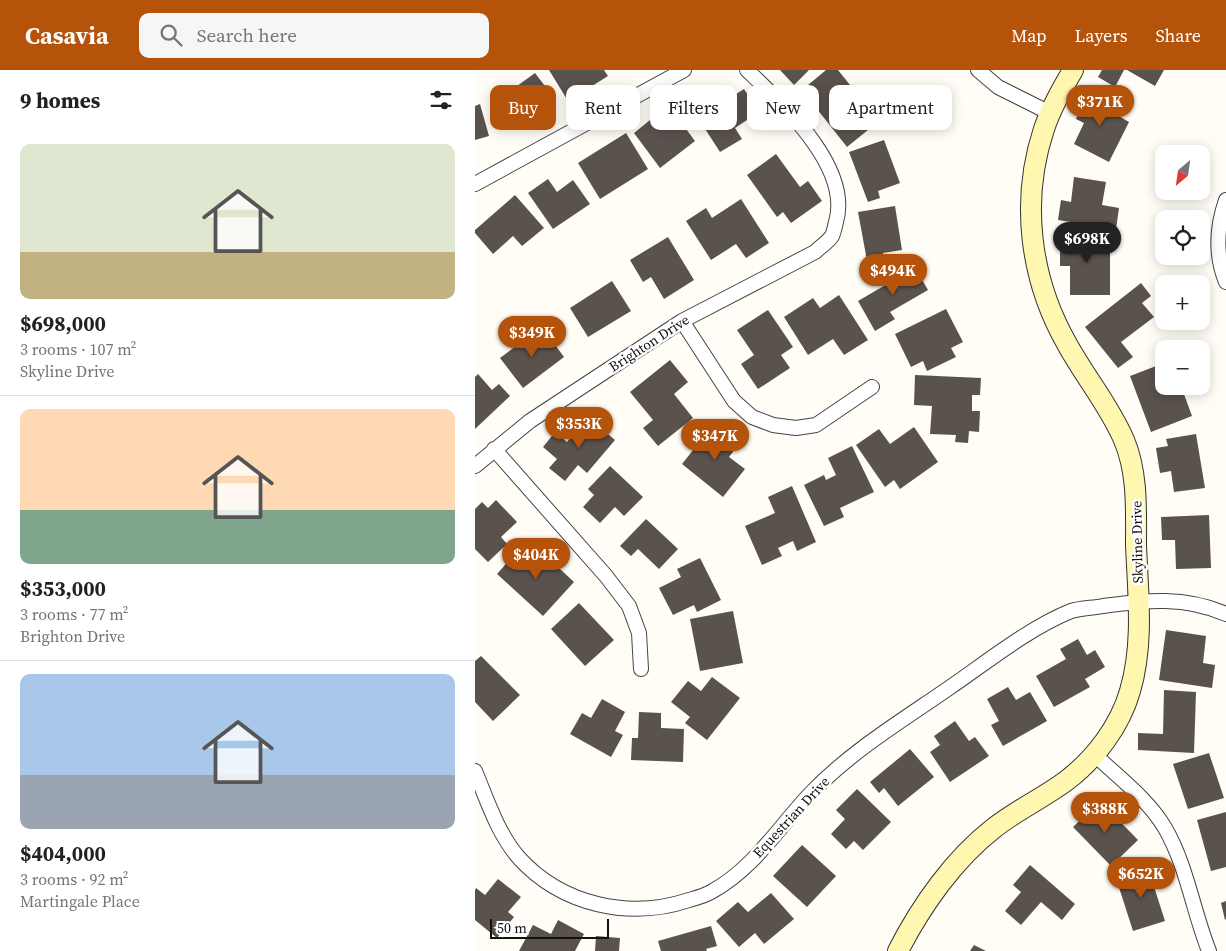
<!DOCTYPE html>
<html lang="en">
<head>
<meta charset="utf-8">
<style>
	body { margin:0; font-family:"Source Serif 4",serif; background:#f6f6f6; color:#202124; height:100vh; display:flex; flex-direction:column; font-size:19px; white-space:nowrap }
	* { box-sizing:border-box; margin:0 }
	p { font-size:16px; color:#757577 }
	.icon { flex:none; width:28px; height:28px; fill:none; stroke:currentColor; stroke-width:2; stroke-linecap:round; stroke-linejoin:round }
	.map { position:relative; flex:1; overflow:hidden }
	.sheet { display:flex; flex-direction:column; background:#fff; width:475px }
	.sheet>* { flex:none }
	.hud { position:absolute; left:15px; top:15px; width:475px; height:45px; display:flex; gap:10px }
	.needle { width:32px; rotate:209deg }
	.buttons { position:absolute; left:680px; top:75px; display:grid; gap:10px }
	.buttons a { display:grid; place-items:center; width:55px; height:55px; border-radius:10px; background:#fff; box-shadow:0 2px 12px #0003; font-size:25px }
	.scale { position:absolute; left:15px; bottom:12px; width:119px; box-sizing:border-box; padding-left:5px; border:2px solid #111; border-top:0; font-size:14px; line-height:18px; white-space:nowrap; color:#111; -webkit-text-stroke:4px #fff; paint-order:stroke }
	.price { position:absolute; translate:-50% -42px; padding:0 11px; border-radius:18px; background:#b45309; color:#fff; font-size:16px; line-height:32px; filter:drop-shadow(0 1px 2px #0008) }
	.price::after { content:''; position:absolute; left:50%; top:30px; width:15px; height:11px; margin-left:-8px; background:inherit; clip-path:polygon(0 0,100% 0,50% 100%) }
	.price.selected { background:#222; color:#fff }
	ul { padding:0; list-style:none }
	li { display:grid; align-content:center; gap:10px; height:265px; padding:0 20px }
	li+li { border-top:1px solid #e0e0e0 }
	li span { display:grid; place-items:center; height:155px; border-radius:10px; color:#555 }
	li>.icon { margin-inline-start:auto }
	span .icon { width:90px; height:90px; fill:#fffc; stroke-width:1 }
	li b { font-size:21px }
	h2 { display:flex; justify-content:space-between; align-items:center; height:60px; padding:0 20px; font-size:21px }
	.chip { padding:0 18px; border-radius:10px; background:#fff; box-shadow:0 2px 12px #0003; font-size:18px; line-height:45px }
	.chip.selected { background:#b45309; color:#fff }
	header { display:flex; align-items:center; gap:30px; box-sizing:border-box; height:70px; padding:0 25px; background:#b45309; color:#fff }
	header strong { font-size:24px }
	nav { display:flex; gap:28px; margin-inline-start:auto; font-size:18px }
	.search { width:350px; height:45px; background:#f6f6f6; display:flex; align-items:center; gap:12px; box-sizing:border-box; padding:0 18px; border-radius:10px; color:#757577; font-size:19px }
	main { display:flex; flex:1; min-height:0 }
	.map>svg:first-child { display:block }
	.building { fill:#5a524d }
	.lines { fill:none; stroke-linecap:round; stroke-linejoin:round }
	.street-casing { stroke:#444; stroke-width:16 }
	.secondary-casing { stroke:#333; stroke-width:22 }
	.street { stroke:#fff; stroke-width:14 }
	.secondary { stroke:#fff6b0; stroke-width:20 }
	.labels { text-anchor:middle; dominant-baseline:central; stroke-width:5; stroke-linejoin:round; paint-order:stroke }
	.street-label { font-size:14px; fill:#111; stroke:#fff }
</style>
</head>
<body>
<header>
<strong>Casavia</strong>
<div class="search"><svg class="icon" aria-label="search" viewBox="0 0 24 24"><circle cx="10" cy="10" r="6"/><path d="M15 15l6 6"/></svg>Search here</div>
<nav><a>Map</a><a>Layers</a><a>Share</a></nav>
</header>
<main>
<section class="sheet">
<h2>9 homes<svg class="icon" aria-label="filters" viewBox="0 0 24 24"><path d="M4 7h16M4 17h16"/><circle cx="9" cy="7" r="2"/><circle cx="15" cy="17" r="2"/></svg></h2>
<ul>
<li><span style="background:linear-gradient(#dfe7d0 70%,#c2b280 0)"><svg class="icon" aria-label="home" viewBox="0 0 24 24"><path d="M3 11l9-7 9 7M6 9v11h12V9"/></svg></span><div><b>$698,000</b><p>3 rooms · 107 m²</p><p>Skyline Drive</p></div></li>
<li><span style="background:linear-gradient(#ffd9b3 65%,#7fa58c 0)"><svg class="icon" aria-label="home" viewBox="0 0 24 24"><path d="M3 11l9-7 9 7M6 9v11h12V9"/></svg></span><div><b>$353,000</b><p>3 rooms · 77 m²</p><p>Brighton Drive</p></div></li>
<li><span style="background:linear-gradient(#a9c7e8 65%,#9aa5b1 0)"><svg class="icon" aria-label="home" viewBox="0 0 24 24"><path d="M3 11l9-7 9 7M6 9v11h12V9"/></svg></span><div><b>$404,000</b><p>3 rooms · 92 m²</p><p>Martingale Place</p></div></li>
</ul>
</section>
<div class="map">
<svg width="751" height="881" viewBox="0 0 751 881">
	<rect width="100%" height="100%" fill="#fffdf5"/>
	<!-- building -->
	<path class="building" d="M74 0H129L133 6 93 31Z
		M305 0H334L319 15Z
		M351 0H363L404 51 372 77 327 20Z
		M627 0H649L640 17 623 7Z
		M652 0H689L680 16Z
		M60 3 79 28 52 48 44 38 35 44 40 51 33 56 17 34Z
		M269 19 284 42 260 58 267 69 245 82 223 48Z
		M615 21 646 36 642 45 654 52 634 92 599 74 609 53 601 49Z
		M5 34 14 66 0 70V36Z
		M180 46 190 58 203 48 220 71 185 98 159 63Z
		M151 63 173 99 125 129 103 93Z
		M409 70 425 113 403 121 405 128 393 132 374 82Z
		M301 84 325 117 333 111 347 131 316 153 308 142 302 147 272 105Z
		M599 107 631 112 627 135 644 138 641 159 583 150 586 130 596 132Z
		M73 109 82 122 98 110 115 134 78 159 53 123Z
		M40 125 69 158 47 176 38 166 18 184 0 163V160Z
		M266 129 294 173 271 188 261 174 236 190 211 151 231 138 237 148Z
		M420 136 427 180 408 183 409 193 393 196 383 142Z
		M585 165H625V173H635V225H595V196H585Z
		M193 167 219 210 189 229 176 207 168 212 155 190Z
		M436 191 453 220 415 242 420 249 400 261 383 231 419 210 415 203Z
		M137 211 156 241 113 267 95 238Z
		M666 213 676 226 667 233 679 247 646 272 658 287 643 298 610 257Z
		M364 225 393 270 369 285 358 269 333 285 309 247 338 228 345 238Z
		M471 239 488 272 476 278 481 287 452 301 448 291 436 297 420 264Z
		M293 240 318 277 306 285 315 298 283 319 266 294 279 285 262 260Z
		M67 257 89 287 48 318 25 288Z
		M195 290 213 312 199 324 218 348 183 376 168 358 178 350 155 322Z
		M689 293V316H706L717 346 676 362 655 306Z
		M3 304 17 320 24 314 35 326 0 359V307Z
		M440 305 506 308 505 325H497V341H505L504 362 494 361 493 373 480 372 481 365 455 364 457 336 439 335Z
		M113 347 140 370 112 403 103 395 90 411 74 398 82 389 68 377 80 362 92 372Z
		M238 355 263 375 254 387 270 399 248 427 207 394Z
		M439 357 463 392 425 419 419 410 410 417 381 375 404 359 415 374Z
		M721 364 730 418 699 422 696 401 685 403 681 378 693 376 691 369Z
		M377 376 399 422 365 438 369 447 349 456 329 415 349 405 351 410 361 405 353 388Z
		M135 396 168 427 149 446 140 437 125 453 108 437 119 425 113 419Z
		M317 416 341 472 322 481 318 471 303 478 307 486 287 495 270 456 300 443 293 427Z
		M21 430 42 452 26 467 32 474 13 492 0 479V439L7 432 13 438Z
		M734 445 736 498 701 499 700 470H687L686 447Z
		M171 449 203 479 184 499 163 479 156 486 145 476Z
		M45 478 62 493 70 485 99 512 68 546 22 504Z
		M225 488 246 530 222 542 219 535 198 545 184 518 206 507 202 499Z
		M104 533 139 570 110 596 76 559Z
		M258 541 268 593 225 601 215 549Z
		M691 560 731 566 728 593 740 595 737 618 684 610Z
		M603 569 612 585 620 580 630 597 610 609 615 617 579 637 561 606 591 589 585 579Z
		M6 586 45 625 18 651 0 632V591Z
		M237 607 265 628 232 670 210 653 215 647 196 632 213 611 226 621Z
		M533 617 541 630 555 622 572 651 528 676 516 655 524 651 512 629Z
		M689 620 721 622 719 683 663 680V663L688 664Z
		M127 629 150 642 140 661 148 665 136 687 95 664 107 643 116 648Z
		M164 642 186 643V658L209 659 208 692 156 690 157 668H163Z
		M480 651 494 671 500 667 514 686 475 712 455 682 465 675 459 666Z
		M435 679 459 707 423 736 409 718 404 723 395 712Z
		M734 683 749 728 713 739 698 694Z
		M382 719 416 752 388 780 379 771 371 779 356 764 370 749 361 740Z
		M625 731 663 770 636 796 598 757Z
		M751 742V797L736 801 722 750Z
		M327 775 361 806 332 837 298 806Z
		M555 795 600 834 587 850 566 832 546 855 530 841 546 822 538 815Z
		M673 798 690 851 658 861 641 808Z
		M23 809 46 827 33 842 39 847 22 868 0 850V820L1 818 10 825Z
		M296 823 319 849 289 874 280 863 264 877 241 851 263 832 273 842Z
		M751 831V849L750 850 746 833Z
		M83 850 109 864 100 881H44L58 855 76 864Z
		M236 856 242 876 231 879 232 881H186L183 871Z
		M121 866 145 868 144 881H120Z
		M499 875 511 881H495Z"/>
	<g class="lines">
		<defs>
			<path id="street" d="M503 0 523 17 575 43
				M0 114 209 0
				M751 130C742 156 740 185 751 212
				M207 251 259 331 277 347 298 355 321 358 341 355 397 317
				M19 379 131 506 154 536 164 563 166 599
				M0 396 55 351 207 251 340 182C345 177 353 172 357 166 359 162 360 156 361 152 377 97 307 34 272 0
				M619 684C643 707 673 729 690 758 712 796 718 841 734 881
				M0 701C12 730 23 764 44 788 87 835 154 850 214 830 221 828 229 826 236 822 280 798 304 756 338 721 378 680 428 650 474 618 512 592 554 558 596 541 606 538 618 538 628 536 671 530 710 526 751 544"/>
			<path id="secondary" d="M423 881C446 836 479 789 519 758 542 740 568 728 591 711 620 689 645 656 655 621 669 574 663 523 661 475 661 440 663 403 649 370 634 335 610 307 592 274 555 209 545 131 569 59 576 38 587 19 598 0"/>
		</defs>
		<!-- street casing -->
		<use href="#street" class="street-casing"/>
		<!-- secondary casing -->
		<use href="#secondary" class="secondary-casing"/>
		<!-- street -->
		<use href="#street" class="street"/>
		<!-- secondary -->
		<use href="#secondary" class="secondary"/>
	</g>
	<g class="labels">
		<!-- street labels -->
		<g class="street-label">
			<text transform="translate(174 273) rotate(-33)">Brighton Drive</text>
			<text transform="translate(662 472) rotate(-91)">Skyline Drive</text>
			<text transform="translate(316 747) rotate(-47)">Equestrian Drive</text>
		</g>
	</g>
</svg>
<div class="buttons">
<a><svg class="needle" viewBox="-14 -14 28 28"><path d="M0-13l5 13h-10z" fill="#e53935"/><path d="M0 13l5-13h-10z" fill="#757577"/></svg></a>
<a><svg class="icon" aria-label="locate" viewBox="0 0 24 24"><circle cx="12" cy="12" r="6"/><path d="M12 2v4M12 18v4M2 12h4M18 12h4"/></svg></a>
<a>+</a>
<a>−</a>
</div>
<div class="scale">50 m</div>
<b class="price" style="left:625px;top:57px">$371K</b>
<b class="price selected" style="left:612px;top:194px">$698K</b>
<b class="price" style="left:418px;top:226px">$494K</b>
<b class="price" style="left:57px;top:288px">$349K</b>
<b class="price" style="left:104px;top:379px">$353K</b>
<b class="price" style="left:240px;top:391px">$347K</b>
<b class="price" style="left:61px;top:510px">$404K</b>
<b class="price" style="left:630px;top:764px">$388K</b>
<b class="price" style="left:666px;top:829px">$652K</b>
<div class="hud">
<a class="chip selected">Buy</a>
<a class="chip">Rent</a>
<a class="chip">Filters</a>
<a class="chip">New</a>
<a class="chip">Apartment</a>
</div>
</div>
</main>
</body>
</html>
